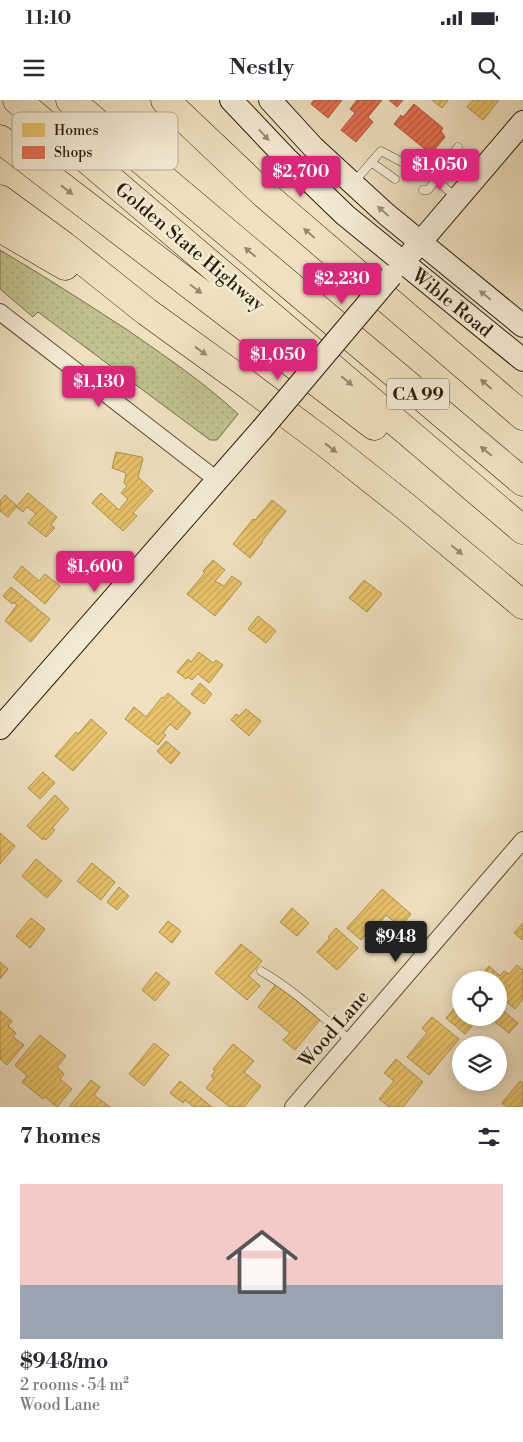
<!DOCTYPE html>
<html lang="en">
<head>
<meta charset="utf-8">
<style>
	body { margin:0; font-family:"Libre Bodoni",serif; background:#f7f7f7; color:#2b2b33; height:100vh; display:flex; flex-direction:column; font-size:19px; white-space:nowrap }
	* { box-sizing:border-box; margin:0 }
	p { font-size:16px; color:#7c7c81 }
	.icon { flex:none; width:28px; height:28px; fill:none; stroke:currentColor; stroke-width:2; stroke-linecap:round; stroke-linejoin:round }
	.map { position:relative; height:1007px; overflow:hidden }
	.details { display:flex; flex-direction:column; background:#fff; flex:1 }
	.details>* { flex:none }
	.buttons { position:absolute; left:452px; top:871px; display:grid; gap:10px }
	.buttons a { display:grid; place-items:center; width:55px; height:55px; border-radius:50%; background:#fff; box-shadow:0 2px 12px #0003; font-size:25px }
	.price { position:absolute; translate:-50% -42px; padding:0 11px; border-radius:5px; background:#db2777; color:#fff; font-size:16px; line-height:32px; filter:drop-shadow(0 1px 2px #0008) }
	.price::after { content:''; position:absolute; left:50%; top:30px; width:15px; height:11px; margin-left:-8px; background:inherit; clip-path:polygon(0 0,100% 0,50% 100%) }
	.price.current { background:#222; color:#fff }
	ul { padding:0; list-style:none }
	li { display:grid; align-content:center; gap:10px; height:265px; padding:0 20px }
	li span { display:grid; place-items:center; height:155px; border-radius:0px; color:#555 }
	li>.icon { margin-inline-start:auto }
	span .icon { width:90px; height:90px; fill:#fffc; stroke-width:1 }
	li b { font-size:21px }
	h2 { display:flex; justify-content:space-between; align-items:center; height:60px; padding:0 20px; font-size:21px }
	.status { display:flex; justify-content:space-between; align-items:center; height:35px; padding:0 25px; background:#fff; direction:ltr }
	.status svg { height:14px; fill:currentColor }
	header { display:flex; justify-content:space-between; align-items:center; height:65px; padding:0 20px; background:#fff; font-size:22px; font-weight:700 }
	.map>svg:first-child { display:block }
	.grass { fill:url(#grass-dots); stroke:#76704c }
	.homes { fill:url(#homes-hatch); stroke:#b0924d }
	.shops { fill:url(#shops-hatch); stroke:#af573b }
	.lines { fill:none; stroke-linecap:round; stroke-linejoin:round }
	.lane-casing { stroke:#5d4f37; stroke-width:9 }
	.street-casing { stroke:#5d4f37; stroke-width:18 }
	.secondary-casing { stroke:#2c1e09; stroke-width:24 }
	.highway-casing { stroke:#2c1e09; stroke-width:29 }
	.lane { stroke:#f5ecd6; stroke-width:8 }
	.street { stroke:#f5ecd6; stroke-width:16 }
	.secondary { stroke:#f5ecd6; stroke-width:22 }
	.highway { stroke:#efe1c0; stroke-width:28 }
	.secondary-bridge-casing { stroke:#2c1e09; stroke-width:24; stroke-linecap:butt }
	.secondary-bridge { stroke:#f5ecd6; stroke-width:22 }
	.oneway { fill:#9b8f7a }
	.oneway2 { fill:#97896e }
	.labels { text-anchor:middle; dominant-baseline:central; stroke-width:5; stroke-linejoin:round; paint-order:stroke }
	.shield { fill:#f5ecd6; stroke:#685c46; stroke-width:1 }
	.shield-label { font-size:18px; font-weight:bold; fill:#2c1e09 }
	.street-label { font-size:19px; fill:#2c1e09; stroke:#f5ecd6 }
	.key { fill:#f5ecd6; stroke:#b9ae98; stroke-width:1 }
	.key-label { font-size:14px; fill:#2c1e09 }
</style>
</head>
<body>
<div class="status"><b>11:10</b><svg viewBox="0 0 49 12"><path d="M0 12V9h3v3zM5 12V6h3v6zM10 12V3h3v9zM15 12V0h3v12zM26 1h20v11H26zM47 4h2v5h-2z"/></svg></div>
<header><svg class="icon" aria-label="menu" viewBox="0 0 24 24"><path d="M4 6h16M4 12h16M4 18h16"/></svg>Nestly<svg class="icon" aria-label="search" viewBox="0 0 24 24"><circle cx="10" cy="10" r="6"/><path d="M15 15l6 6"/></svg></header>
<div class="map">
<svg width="523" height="1007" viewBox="0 0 523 1007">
	<defs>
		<pattern id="grass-dots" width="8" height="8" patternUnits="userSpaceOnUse" patternTransform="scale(1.25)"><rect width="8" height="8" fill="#c0c18e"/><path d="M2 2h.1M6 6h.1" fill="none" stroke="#a5a579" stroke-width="1.8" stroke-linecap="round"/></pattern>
		<pattern id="homes-hatch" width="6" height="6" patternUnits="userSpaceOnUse" patternTransform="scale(1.25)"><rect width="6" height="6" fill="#e9c46a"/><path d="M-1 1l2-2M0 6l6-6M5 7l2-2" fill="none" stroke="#c8a85b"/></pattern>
		<pattern id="shops-hatch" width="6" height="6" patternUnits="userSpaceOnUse" patternTransform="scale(1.25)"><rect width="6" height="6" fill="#e76f51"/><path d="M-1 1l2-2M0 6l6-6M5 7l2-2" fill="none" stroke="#bb5b41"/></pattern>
	</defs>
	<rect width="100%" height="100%" fill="#efe1c0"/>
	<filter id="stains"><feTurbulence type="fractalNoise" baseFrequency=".004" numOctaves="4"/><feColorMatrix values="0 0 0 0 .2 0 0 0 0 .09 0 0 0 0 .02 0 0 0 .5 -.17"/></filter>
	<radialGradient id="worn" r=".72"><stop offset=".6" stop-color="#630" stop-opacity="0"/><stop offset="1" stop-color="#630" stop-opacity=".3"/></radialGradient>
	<!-- grass -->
	<path class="grass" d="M0 150C44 176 86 203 129 231 166 257 205 283 238 314L217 340H210L38 212 33 217 0 189Z"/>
	<!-- homes -->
	<path class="homes" d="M432 0H448L442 8Z
		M473 0H499L483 20 467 7Z
		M116 352 142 357 143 359 138 377 153 391 133 413 137 416 123 431 92 403 101 393 119 410 128 399 121 393 127 386 124 383 126 373 112 368Z
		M28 393 57 417 51 425 55 428 46 437 28 423 36 414 27 407 23 412 16 407Z
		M5 395 17 406 8 417 0 411V401Z
		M272 400 286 411 262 441 263 442 250 458 233 444 253 419 255 420Z
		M213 460 225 470 215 481 224 486 232 476 242 483 215 516 187 494 205 473 203 471Z
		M22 466 39 481 45 474 60 486 45 504 13 477Z
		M364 480 382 494 367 512 349 498Z
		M11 487 50 519 31 542 5 521 17 505 13 502 12 504 3 496Z
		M258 516 276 531 266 543 248 529Z
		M199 552 213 563 216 560 223 565 209 583 198 574 192 580 188 577 186 579 177 572 188 559 191 562Z
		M200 583 212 594 204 604 191 594Z
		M168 593 191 613 177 630 170 624 163 633 166 635 158 645 125 619 134 607 146 617 162 597 164 598Z
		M246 609 261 621 249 636 231 620 236 614 239 616Z
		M91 619 107 633 73 671 55 656 76 632 78 634Z
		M166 641 180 653 171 664 157 651Z
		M43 672 55 683 40 699 28 688Z
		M55 695 69 709 52 728 55 730 46 740 44 738 43 740 27 726Z
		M0 733 15 746 0 764Z
		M36 759 62 781 47 798 22 776Z
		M92 763 115 782 101 800 77 781Z
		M119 787 129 796 117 810 107 802Z
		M382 789 411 814 400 827 386 815 378 825 376 823 361 840 347 828Z
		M292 808 309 823 297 836 280 822Z
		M31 818 45 829 30 848 16 836Z
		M168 821 181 831 172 843 159 832Z
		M523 823V840L514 833Z
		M336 828 358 848 337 870 317 852 330 838 328 837Z
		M241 844 262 861 249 876 260 886 247 900 215 873Z
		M0 862 8 869 0 879Z
		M517 865 523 870V899L515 909 499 896V880H480L478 879 489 866 500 876 504 871 509 874Z
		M156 872 170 883 155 901 142 890Z
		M461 882V895L455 890Z
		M276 884 320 920 295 950 283 940 290 933 258 907Z
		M461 900V918H479L465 934 446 918Z
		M499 907 518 923 509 933 490 918H499Z
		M0 911 12 921 8 926 16 933 13 937 24 945 7 965 0 959Z
		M432 917 459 939 429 975 407 957 427 933 422 928Z
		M40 935 66 956 57 967 64 974 60 979 72 989 57 1007 45 997 43 999 22 982 27 976 15 965Z
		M154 943 169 955 144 986 129 974Z
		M233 944 254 961 244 972 261 986 244 1007H230L206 988 214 978 211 976 215 971 213 969Z
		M396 959 423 982 403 1007H389L379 999 394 981 384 973Z
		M91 980 100 987 94 995 110 1007H69Z
		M180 981 212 1007H194L185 1000 183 1003 170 993Z
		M520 981 523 983V1005L521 1007H507L502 1003Z"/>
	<!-- shops -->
	<path class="shops" d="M314 0H342L328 18 311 4Z
		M357 0H382L368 17 373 22 356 42 341 30 355 13 350 9Z
		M389 0H403L397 7Z
		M414 4 443 28 441 31 445 37 431 54 394 24 401 15 403 17Z"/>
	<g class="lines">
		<defs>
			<path id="lane" d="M371 62 395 79
				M354 82 381 51 436 80 457 98
				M423 90H428L446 68 445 64 458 47
				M261 871C294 890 321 916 350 940"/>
			<path id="street" d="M0 212 217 380
				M293 1007 523 740"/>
			<path id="secondary" d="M231 0 288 60 345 115 523 260
				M270 0 313 47 386 114 523 226
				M412 152 523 22
				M0 628 262 329"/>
			<path id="highway" d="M17 0 523 430
				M70 0 523 382
				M165 0 263 93 523 316
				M0 39 374 326
				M0 99 63 145 147 212 248 285 328 345 406 407 523 505
				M0 128 65 166"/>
		</defs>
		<!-- lane casing -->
		<use href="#lane" class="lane-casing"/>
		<!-- street casing -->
		<use href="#street" class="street-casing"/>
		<!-- secondary casing -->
		<use href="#secondary" class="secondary-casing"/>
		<!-- highway casing -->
		<use href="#highway" class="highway-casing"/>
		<!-- lane -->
		<use href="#lane" class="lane"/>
		<!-- street -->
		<use href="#street" class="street"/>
		<!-- secondary -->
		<use href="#secondary" class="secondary"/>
		<!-- highway -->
		<use href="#highway" class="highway"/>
		<defs>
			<path id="secondary-bridge" d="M262 329 391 176"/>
		</defs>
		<!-- secondary-bridge casing -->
		<use href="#secondary-bridge" class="secondary-bridge-casing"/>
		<!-- secondary-bridge -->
		<use href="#secondary-bridge" class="secondary-bridge"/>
	</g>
	<!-- one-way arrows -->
	<defs><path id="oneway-solid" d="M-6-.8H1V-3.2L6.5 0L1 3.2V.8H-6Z" transform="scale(1.25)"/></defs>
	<g class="oneway">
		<use href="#oneway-solid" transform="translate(264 35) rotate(47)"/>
		<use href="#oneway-solid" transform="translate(383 111) rotate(-139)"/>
		<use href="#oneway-solid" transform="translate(485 195) rotate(-141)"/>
	</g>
	<g class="oneway2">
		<use href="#oneway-solid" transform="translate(67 90) rotate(38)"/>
		<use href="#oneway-solid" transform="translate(309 133) rotate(-139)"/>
		<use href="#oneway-solid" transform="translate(250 152) rotate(-140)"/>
		<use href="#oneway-solid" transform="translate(196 189) rotate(37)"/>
		<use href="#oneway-solid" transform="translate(201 251) rotate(36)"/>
		<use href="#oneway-solid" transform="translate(347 281) rotate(40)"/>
		<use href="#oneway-solid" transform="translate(486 284) rotate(-139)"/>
		<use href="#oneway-solid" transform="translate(331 348) rotate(38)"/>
		<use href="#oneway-solid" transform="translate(486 351) rotate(-140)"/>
		<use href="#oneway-solid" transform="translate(457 450) rotate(40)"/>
	</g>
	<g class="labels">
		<!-- shield labels -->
		<rect class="shield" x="387" y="278.5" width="62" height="31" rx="4"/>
		<g class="shield-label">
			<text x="418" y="294">CA 99</text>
		</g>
		<!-- street labels -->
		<g class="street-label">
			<text transform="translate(190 147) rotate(40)">Golden State Highway</text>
			<text transform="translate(452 203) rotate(39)">Wible Road</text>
			<text transform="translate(334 929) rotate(-49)">Wood Lane</text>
		</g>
	</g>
	<!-- legend -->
	<rect x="12" y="12" width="166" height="58" rx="8" class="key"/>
	<rect x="22" y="23" width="23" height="14" fill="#e9c46a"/>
	<rect x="22" y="46" width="23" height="13" fill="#e76f51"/>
	<g class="key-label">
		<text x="54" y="35">Homes</text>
		<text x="54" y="57">Shops</text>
	</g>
	<rect width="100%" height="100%" filter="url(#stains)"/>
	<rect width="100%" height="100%" fill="url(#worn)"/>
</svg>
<div class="buttons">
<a><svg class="icon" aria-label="locate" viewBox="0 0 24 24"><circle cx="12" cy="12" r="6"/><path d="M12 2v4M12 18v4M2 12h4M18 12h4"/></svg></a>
<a><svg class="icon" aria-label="layers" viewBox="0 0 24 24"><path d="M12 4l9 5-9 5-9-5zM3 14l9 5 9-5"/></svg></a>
</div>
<b class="price" style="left:440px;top:91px">$1,050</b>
<b class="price" style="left:301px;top:98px">$2,700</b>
<b class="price" style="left:342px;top:205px">$2,230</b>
<b class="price" style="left:278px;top:281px">$1,050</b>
<b class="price" style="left:99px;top:308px">$1,130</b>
<b class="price" style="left:95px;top:493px">$1,600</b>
<b class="price current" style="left:396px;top:863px">$948</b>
</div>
<section class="details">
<h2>7 homes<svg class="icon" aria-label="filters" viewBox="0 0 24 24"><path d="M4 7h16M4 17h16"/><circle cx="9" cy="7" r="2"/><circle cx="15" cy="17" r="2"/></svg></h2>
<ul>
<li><span style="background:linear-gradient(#f6c9c9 65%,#9aa5b1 0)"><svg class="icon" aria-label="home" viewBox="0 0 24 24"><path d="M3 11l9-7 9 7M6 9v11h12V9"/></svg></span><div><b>$948/mo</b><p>2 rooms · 54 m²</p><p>Wood Lane</p></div></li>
</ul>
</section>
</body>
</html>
